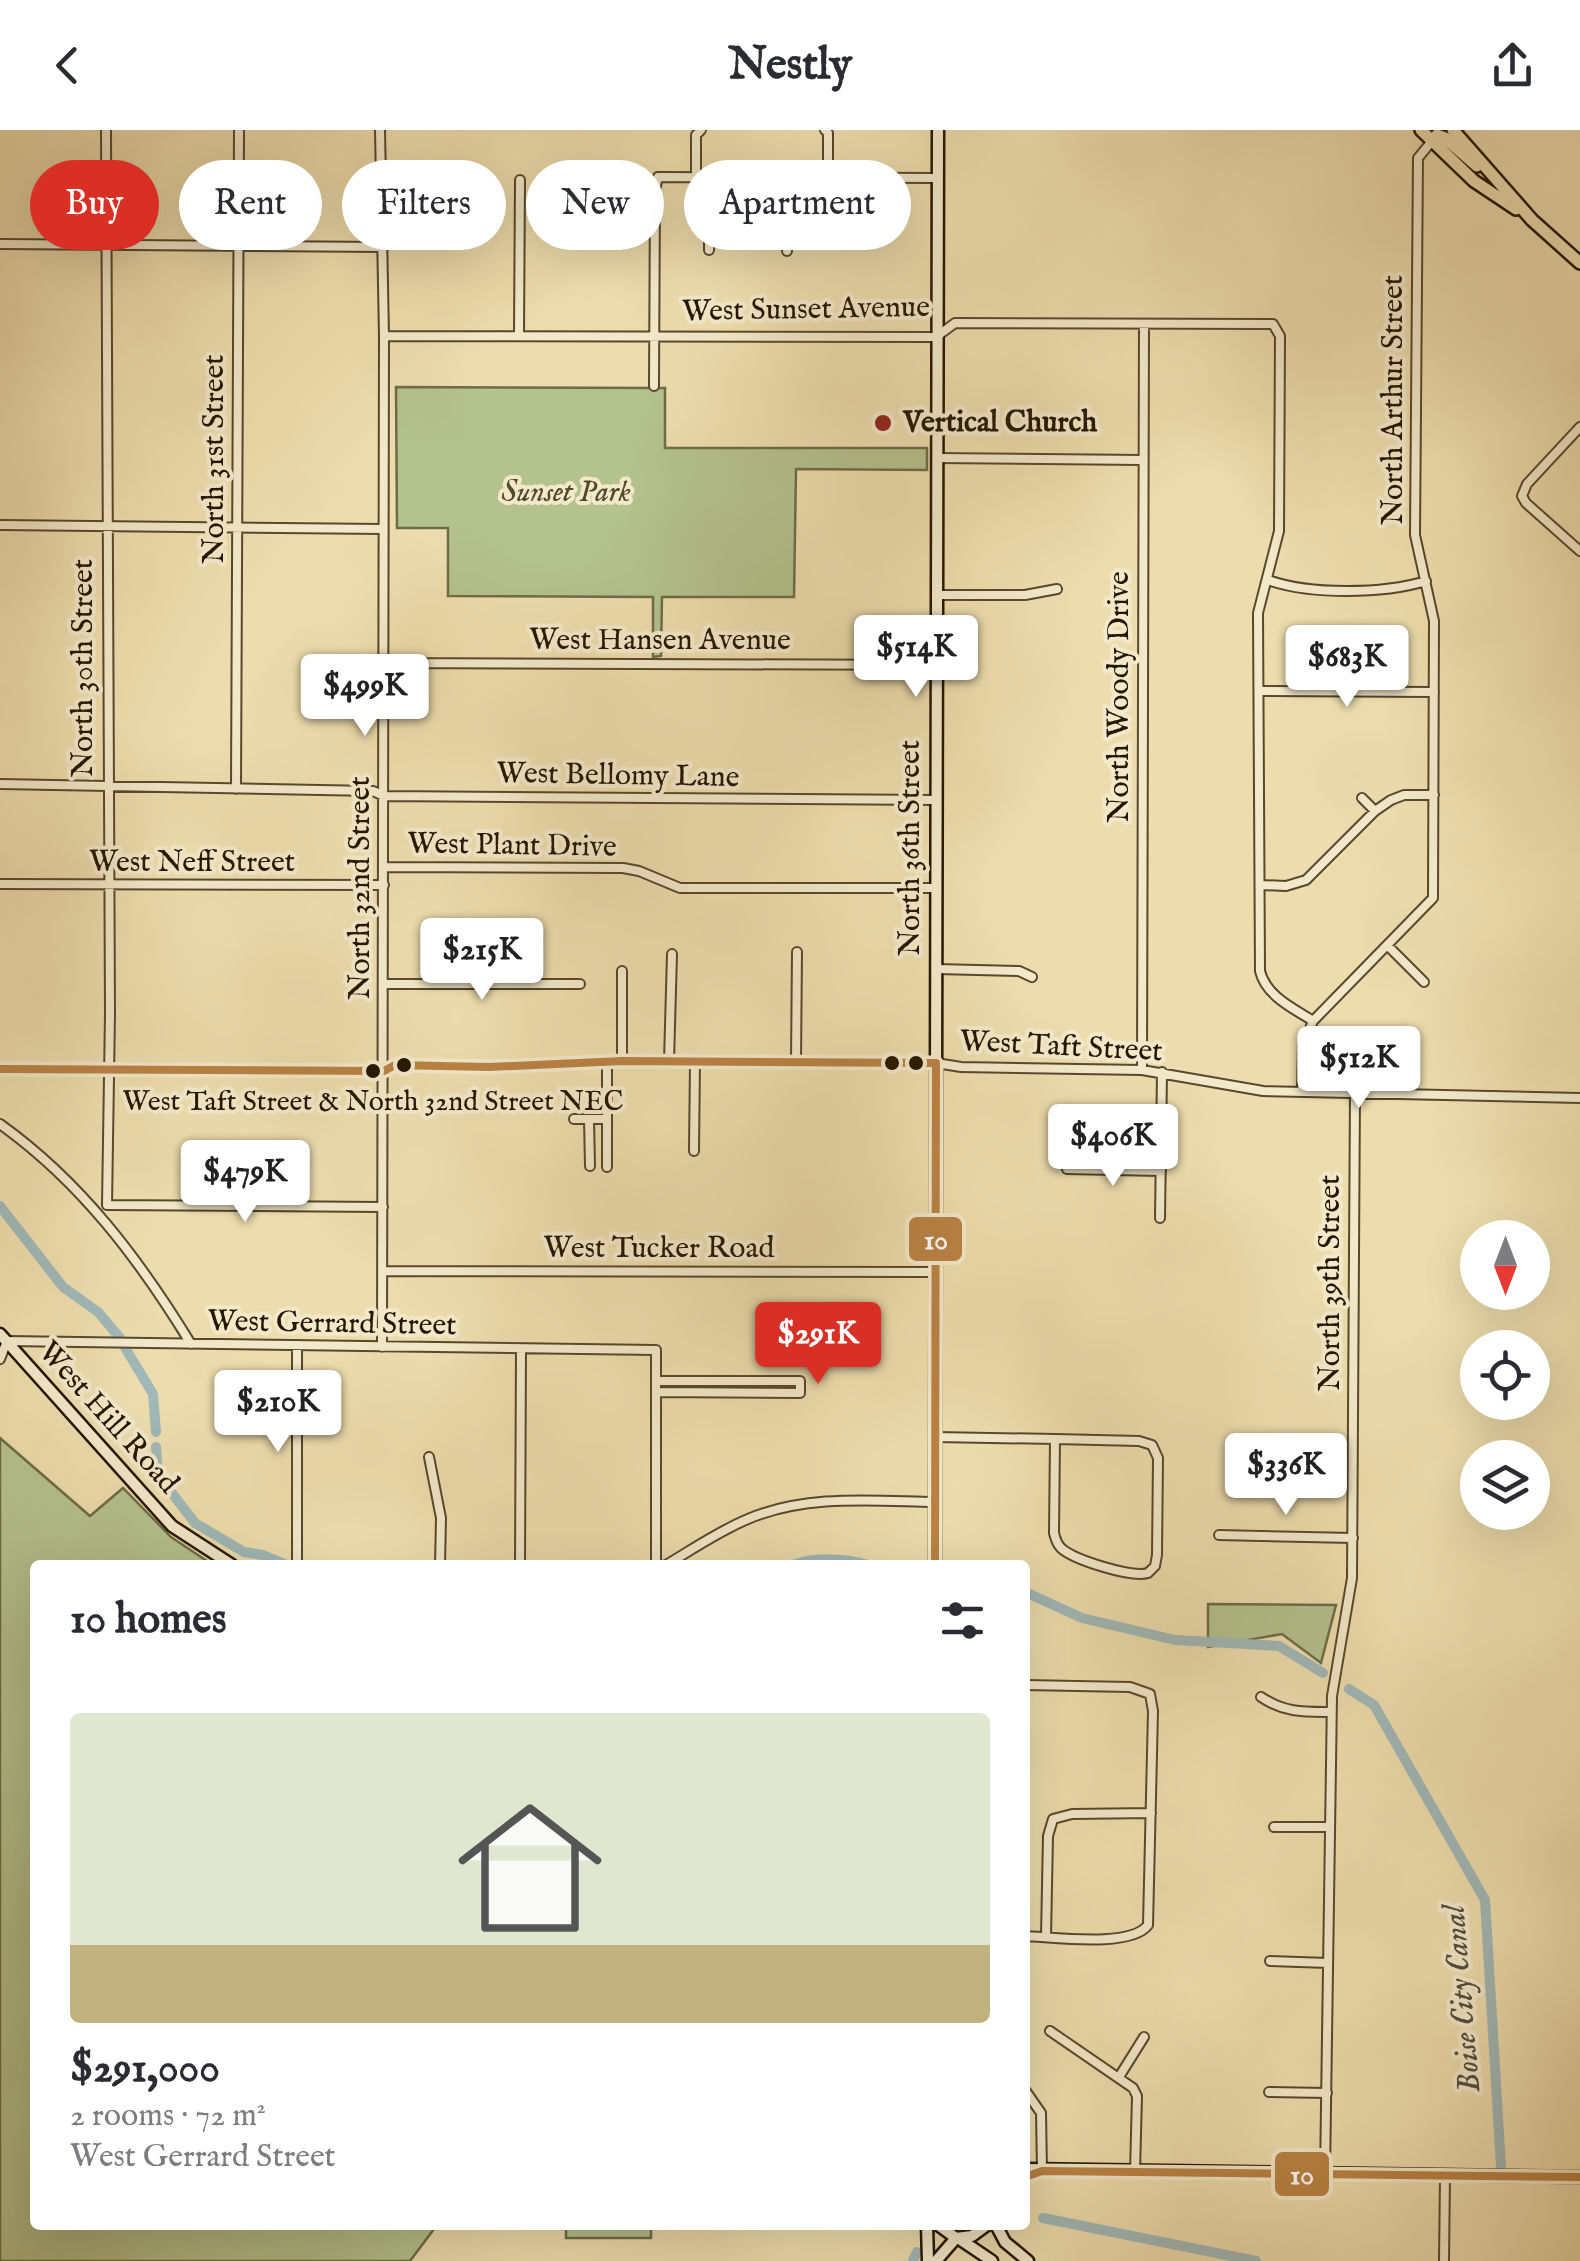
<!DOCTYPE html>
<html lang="en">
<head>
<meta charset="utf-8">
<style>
	body { margin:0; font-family:"IM FELL English",serif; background:#f2f2f3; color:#2b2b33; height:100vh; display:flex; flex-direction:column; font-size:38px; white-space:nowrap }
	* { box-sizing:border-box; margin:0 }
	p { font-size:32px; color:#7c7c81 }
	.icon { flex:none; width:55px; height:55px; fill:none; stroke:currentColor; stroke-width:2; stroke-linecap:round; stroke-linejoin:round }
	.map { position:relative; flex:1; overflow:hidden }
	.drawer { position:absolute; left:30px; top:1430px; width:1000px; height:670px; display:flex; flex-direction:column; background:#fff; border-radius:10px; box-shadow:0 10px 40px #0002 }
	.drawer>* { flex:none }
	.hud { position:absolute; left:30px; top:30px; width:1000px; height:90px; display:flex; gap:20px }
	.needle { width:65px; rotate:180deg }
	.fabs { position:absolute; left:1460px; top:1090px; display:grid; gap:20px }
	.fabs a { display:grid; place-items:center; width:90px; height:90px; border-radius:50%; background:#fff; box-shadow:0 10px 40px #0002; font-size:50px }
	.price { position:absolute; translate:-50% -85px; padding:0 22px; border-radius:10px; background:#fff; color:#222; font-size:32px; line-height:65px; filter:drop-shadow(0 2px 5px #0008) }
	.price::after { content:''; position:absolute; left:50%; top:60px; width:30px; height:22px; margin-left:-15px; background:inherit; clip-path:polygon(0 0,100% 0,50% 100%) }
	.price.current { background:#d93025; color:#fff }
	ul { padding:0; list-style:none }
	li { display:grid; align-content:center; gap:20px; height:530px; padding:0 40px }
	li span { display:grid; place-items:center; height:310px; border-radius:10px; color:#555 }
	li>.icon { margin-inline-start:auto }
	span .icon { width:180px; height:180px; fill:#fffc; stroke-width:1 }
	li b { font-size:42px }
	h2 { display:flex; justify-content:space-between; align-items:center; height:120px; padding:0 40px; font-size:42px }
	.chip { padding:0 35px; border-radius:45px; background:#fff; box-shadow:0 10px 40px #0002; font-size:35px; line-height:90px }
	.chip.current { background:#d93025; color:#fff }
	header { display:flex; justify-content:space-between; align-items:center; height:130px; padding:0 40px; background:#fff; font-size:45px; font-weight:800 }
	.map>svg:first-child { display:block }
	.green { fill:#b4c28e; stroke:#6d6c47; stroke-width:2.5 }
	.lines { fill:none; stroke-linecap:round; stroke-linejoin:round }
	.canal { stroke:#a0b8b7; stroke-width:10 }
	.street-casing { stroke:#58482c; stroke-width:12 }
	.secondary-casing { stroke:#261600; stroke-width:15 }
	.primary-casing { stroke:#261600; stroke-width:16 }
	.street { stroke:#f3e9ca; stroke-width:8 }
	.secondary { stroke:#f3e9ca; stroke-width:10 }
	.primary { stroke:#edddae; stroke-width:11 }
	.bus-1-casing { stroke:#f3e9ca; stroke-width:15 }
	.bus-1 { stroke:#ba8244; stroke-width:8 }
	.poi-dot { fill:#8f2418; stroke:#f3e9ca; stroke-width:4 }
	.bus-dot { fill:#261600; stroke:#f3e9ca; stroke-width:4 }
	.labels { text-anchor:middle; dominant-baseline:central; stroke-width:8; stroke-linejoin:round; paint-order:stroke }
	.bus-label { font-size:28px; fill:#261600; stroke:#f3e9ca }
	.street-label { font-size:30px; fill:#261600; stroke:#f3e9ca }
	.poi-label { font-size:30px; font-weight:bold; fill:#261600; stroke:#f3e9ca; text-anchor:start }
	.park-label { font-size:30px; font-style:italic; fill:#514a2b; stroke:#f3e9ca }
	.water-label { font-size:32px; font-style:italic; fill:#514f40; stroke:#f3e9ca }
	.line-badge { stroke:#f3e9ca; stroke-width:4 }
	.badge-label { font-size:28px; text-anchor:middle; font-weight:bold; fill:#fff }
</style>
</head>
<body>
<header><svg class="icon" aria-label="back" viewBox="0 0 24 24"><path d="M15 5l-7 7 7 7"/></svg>Nestly<svg class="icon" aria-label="share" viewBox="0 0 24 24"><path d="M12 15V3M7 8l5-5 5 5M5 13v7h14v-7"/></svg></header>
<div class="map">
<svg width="1580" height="2131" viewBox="0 0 1580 2131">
	<rect width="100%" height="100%" fill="#edddae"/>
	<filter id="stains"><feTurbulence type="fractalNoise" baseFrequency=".002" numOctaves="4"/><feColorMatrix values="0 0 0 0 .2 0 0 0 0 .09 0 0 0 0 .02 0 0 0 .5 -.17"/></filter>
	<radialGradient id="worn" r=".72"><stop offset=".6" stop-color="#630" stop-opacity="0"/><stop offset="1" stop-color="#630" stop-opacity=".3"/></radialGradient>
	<!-- green -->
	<path class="green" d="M396 257 665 258V318H927V340L796 339 794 467H662L661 526 653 527V467L448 466V398H397Z
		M0 1308 90 1386 123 1358 171 1407 213 1435H35V2095H437L410 2131H0Z
		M1208 1474 1336 1475 1321 1533 1282 1504 1208 1517Z
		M566 2095H651V2108H566Z"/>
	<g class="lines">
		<!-- canal -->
		<path class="canal" d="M0 1076 63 1157 98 1182 120 1208
			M124 1216 153 1264 156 1302
			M156 1317 158 1345 195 1393 244 1422 263 1425 287 1435
			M793 1435C815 1427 846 1428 868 1435
			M1025 1462 1082 1488 1175 1510 1279 1516 1323 1543
			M1349 1559 1374 1575 1485 1770 1501 2037
			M1043 2088 1256 2131
			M913 2131 917 2122"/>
		<defs>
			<path id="street" d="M106 0 110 883 107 1075
				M380 0 384 206 382 1217
				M825 0 828 3V47
				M696 45V5L701 0
				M787 46V121
				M0 114 384 117
				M709 120V45
				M519 204 520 50
				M384 206 936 207 955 193 1273 194 1280 206 1279 401 1258 483 1260 841C1266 866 1293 878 1313 891
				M654 256 655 60 658 47 938 48
				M1580 297 1527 354 1522 366 1526 373 1580 421
				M937 328 1143 330
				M0 395 383 399
				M1268 450C1310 465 1383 464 1426 451
				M936 465H1025L1057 459
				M384 533 936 535
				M1259 561 1434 562
				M0 654 373 661 384 666 936 670
				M236 659 239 0
				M1362 668 1375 681
				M384 737 623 738 639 741 680 758H937
				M0 754 384 755
				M1261 755 1286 756 1306 750 1375 681 1391 670 1404 665H1434
				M1387 815 1424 852
				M936 839 1019 841 1032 847
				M384 854H580
				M622 931V841
				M669 931 672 824
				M796 932 797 822
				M607 934V1037
				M0 939 384 941 395 935 489 937 622 931 936 933 961 937 1142 940 1263 961 1580 968
				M1142 940 1144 194
				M1302 962 1303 915 1313 891 1433 768 1434 491 1415 405 1418 28 1432 11
				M574 989H607
				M589 989 590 1036
				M0 994C81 1052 139 1129 191 1214
				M694 1021 695 931
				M1067 1039 1161 1041
				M107 1075 383 1077
				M1160 1088 1162 942
				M383 1141 935 1142
				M0 1229 7 1211 656 1220V1435
				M656 1262 800 1263V1251H656
				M935 1307 1055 1309 1054 1403C1056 1410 1056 1413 1061 1418 1074 1430 1132 1448 1148 1443L1155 1436 1157 1425 1158 1328 1152 1315 1139 1311 1055 1309
				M429 1327 441 1388 440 1435
				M1219 1405 1353 1408
				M297 1435V1215
				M520 1435 521 1219
				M666 1435C693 1419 719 1401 748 1389 807 1364 873 1371 935 1372
				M1025 1555 1130 1557 1150 1564 1153 1581 1148 1795C1131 1818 1054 1807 1025 1806
				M1261 1567C1285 1583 1304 1582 1331 1582
				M1274 1697H1330
				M1046 1806 1048 1706 1053 1689 1072 1684 1151 1683
				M1270 1831 1328 1833
				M1050 1901 1133 1958 1137 1966 1135 2042
				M1119 1947 1144 1907
				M1025 1960 1041 1983 1042 2041
				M1269 1962 1327 1963
				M1325 2044 1332 1566 1352 1448 1355 962
				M1444 2131 1445 2046"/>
			<path id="secondary" d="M0 1204 172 1396 232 1435
				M935 1435 938 0
				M1025 2039 1580 2047
				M927 2095 928 2131
				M938 2095 956 2108 972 2106 987 2095
				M996 2095 1005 2112 1028 2131
				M958 2108 992 2131
				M936 2131 956 2108"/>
			<path id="primary" d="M1421 0 1474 51 1516 79
				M1453 0 1532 90 1580 133
				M1432 11 1437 5 1445 8 1477 36"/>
		</defs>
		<!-- street casing -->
		<use href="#street" class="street-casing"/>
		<!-- secondary casing -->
		<use href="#secondary" class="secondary-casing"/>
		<!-- primary casing -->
		<use href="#primary" class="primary-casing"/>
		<!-- street -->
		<use href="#street" class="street"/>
		<!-- secondary -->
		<use href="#secondary" class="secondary"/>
		<!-- primary -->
		<use href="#primary" class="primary"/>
		<defs>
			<path id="bus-1" d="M0 939 384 941 395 935 489 937 622 931 936 933
				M935 1435 936 933
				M1025 2047 1042 2041 1580 2047"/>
		</defs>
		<!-- bus-1 casing -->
		<use href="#bus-1" class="bus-1-casing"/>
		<!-- bus-1 -->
		<use href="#bus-1" class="bus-1"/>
	</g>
	<!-- markers -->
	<circle class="poi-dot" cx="883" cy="293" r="10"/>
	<g class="bus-dot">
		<circle cx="892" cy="933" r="9"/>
		<circle cx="916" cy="933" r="9"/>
		<circle cx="404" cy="935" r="9"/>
		<circle cx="373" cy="941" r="9"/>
	</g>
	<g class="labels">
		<!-- bus labels -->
		<g class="bus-label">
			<text x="373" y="972">West Taft Street &amp; North 32nd Street NEC</text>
		</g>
		<!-- street labels -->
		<g class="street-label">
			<text transform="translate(806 180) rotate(-1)">West Sunset Avenue</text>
			<text transform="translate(1394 270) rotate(-90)">North Arthur Street</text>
			<text transform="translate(215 329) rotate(-90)">North 31st Street</text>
			<text x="660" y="511">West Hansen Avenue</text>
			<text transform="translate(84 538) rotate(-90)">North 30th Street</text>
			<text transform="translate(1120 567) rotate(-90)">North Woody Drive</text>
			<text transform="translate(618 646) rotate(1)">West Bellomy Lane</text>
			<text transform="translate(512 716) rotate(1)">West Plant Drive</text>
			<text transform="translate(911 718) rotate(-90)">North 36th Street</text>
			<text x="192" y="733">West Neff Street</text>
			<text transform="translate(361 758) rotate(-90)">North 32nd Street</text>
			<text transform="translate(1061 917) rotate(3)">West Taft Street</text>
			<text x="659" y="1119">West Tucker Road</text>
			<text transform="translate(1331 1153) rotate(-90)">North 39th Street</text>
			<text transform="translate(332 1194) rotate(1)">West Gerrard Street</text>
			<text transform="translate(108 1288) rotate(48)">West Hill Road</text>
		</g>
		<!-- poi labels -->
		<g class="poi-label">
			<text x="903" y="293">Vertical Church</text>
		</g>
		<!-- park labels -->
		<g class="park-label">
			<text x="566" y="363">Sunset Park</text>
		</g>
		<!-- water labels -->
		<g class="water-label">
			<text transform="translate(1463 1869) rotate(-95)">Boise City Canal</text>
		</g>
	</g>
	<g class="line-badge">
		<rect x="907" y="1085" width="57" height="48" rx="10" fill="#ba8244"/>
		<rect x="1273" y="2020" width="58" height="48" rx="10" fill="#ba8244"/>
	</g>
	<g class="badge-label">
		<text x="936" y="1119">10</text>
		<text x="1302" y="2054">10</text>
	</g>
	<rect width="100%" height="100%" filter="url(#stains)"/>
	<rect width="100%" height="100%" fill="url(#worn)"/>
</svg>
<div class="fabs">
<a><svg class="needle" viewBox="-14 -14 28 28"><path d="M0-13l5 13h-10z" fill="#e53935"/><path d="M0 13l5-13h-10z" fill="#7c7c81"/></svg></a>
<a><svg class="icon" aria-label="locate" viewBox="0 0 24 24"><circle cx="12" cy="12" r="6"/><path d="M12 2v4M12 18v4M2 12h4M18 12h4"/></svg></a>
<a><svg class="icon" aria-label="layers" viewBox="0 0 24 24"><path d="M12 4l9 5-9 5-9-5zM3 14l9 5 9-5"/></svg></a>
</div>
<b class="price" style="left:916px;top:570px">$514K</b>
<b class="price" style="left:1347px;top:580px">$683K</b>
<b class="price" style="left:365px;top:609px">$499K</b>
<b class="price" style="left:482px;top:873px">$215K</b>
<b class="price" style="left:1359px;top:981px">$512K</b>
<b class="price" style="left:1113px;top:1059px">$406K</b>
<b class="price" style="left:245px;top:1095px">$479K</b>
<b class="price current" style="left:818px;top:1257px">$291K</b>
<b class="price" style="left:278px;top:1325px">$210K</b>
<b class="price" style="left:1286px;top:1388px">$336K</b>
<div class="hud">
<a class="chip current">Buy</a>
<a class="chip">Rent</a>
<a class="chip">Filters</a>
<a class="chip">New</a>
<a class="chip">Apartment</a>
</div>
<section class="drawer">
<h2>10 homes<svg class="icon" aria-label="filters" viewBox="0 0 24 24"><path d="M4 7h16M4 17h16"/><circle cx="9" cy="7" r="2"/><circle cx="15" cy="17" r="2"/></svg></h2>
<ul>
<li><span style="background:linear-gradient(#dfe7d0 75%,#c2b280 0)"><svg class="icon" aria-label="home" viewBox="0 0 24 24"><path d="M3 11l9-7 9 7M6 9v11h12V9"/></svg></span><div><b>$291,000</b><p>2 rooms · 72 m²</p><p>West Gerrard Street</p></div></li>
</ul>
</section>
</div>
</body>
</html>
